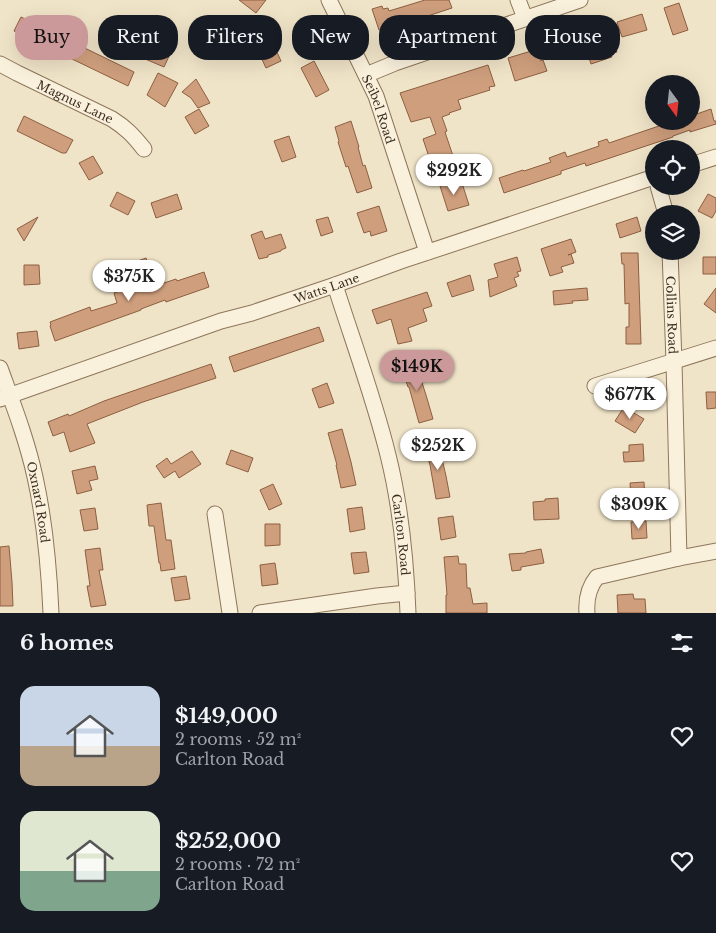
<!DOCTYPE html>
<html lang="en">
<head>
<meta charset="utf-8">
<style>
	body { margin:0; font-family:"Libre Baskerville",serif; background:#20242c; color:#f1f3f6; height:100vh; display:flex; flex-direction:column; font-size:19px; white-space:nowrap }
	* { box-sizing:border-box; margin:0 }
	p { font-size:16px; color:#9ea1a6 }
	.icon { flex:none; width:28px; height:28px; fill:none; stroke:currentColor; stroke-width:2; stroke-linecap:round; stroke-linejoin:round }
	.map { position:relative; height:613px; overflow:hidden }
	.sheet { display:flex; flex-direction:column; background:#171b24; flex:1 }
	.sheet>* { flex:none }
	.guide { position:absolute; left:15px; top:15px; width:686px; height:45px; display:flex; gap:10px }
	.needle { width:32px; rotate:165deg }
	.buttons { position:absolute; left:645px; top:75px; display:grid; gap:10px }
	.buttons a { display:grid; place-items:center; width:55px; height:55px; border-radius:50%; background:#171b24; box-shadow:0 5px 20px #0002; font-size:25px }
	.price { position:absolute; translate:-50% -42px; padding:0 11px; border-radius:18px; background:#fff; color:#222; font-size:16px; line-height:32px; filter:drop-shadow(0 1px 2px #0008) }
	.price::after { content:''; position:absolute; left:50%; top:30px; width:15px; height:11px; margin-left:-8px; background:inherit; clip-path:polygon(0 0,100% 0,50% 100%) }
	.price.on { background:#cc999b; color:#111 }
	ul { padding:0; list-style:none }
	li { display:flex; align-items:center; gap:15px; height:125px; padding:0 20px }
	li span { display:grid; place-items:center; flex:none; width:140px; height:100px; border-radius:15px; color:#555 }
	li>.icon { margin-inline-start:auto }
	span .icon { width:60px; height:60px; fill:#fffc; stroke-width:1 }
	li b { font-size:21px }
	h2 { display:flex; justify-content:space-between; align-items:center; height:60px; padding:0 20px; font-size:21px }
	.pill { padding:0 18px; border-radius:20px; background:#171b24; box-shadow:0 5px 20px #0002; font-size:18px; line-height:45px }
	.pill.on { background:#cc999b; color:#111 }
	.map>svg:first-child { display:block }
	.building { fill:#cf9f7d; stroke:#8d5f41 }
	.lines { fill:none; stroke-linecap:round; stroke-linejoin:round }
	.minor-casing { stroke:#8d765c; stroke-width:17 }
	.minor { stroke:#faf1dc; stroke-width:15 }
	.labels { text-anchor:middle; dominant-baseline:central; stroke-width:4.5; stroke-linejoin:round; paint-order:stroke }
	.street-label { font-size:12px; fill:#3d2e20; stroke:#f7eed8 }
</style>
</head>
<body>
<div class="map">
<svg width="716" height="613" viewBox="0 0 716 613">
	<rect width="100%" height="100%" fill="#f0e4c8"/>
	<!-- building -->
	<path class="building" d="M239 0H266L256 13Z
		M425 0H449L452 8 388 29V28L379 30 372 9 382 6 383 9 388 8 389 11Z
		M679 3 688 30 673 35 664 8Z
		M642 14 647 30 622 37 617 22Z
		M21 17 134 72 128 86 14 31Z
		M268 33 281 61 266 68 253 40Z
		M613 40 617 52 611 54 612 57 591 64 586 48Z
		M142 45 156 51 157 48 170 54 164 67 138 56Z
		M538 49 541 61 543 60 547 71 515 81 508 58Z
		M314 61 329 90 316 97 301 68Z
		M488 65 495 86 489 87 490 90 458 100 461 109 449 113 450 114 442 117 447 131 445 132 453 156 431 163 423 139 436 134 430 117 411 122 400 93Z
		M158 73 178 83 165 107 147 95Z
		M196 79 210 103 198 108 191 98 182 92Z
		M199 109 209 126 195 134 185 117Z
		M711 109 714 121H716V124L690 132V130L673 136V137L586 166 585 163 561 171V174L504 193 499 178 523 170 524 171 551 162 549 158 565 152 567 157 599 146 598 142 607 139 609 143 650 129 659 126 658 121H691V116Z
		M24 116 73 140 66 153H62L17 131Z
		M351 121 359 147H358L363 166 365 165 372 188 357 193 348 166 346 167 338 142 339 141 335 127Z
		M289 136 296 157 282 162 274 141Z
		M93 156 103 173 89 180 79 163Z
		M461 180 469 205 448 211 440 186Z
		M117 192 135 201 128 215 110 206Z
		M177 194 182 209 156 218 151 203Z
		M708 194 716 198V211L712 218 698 211Z
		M379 206 387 231 371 236 370 231 364 233 357 213Z
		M38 217 24 241 17 229Z
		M328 217 333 232 321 236 316 220Z
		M637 217 641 231 620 238 616 224Z
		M262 231 265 239 281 234 286 248 281 250V251L268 255V257L259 259 251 235Z
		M571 239 576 252 568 255 571 254 574 263 561 267 563 272 550 276 541 249Z
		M621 253H638L641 344H626V327H629V303L625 304 624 264H622Z
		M517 257 521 271 517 272 519 276 514 278 517 286 490 297 488 280 498 277 494 264Z
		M703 257H716V274H703Z
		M146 258 155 282 159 280 161 284 176 279 177 281 204 272 209 287 166 302 165 300 141 309V310L55 341 50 326 51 325 50 322 90 307 91 311 117 303 114 293 142 283 135 262Z
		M24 265H39L40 284 24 285Z
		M470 275 474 290 452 297 447 283Z
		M587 288 588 300 572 301 573 303 554 305 553 291Z
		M716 288V313L704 304Z
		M427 292 432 306 423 309 427 321 408 328 412 341 398 344 391 319 377 324 372 310Z
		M319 327 324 341 234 372 229 357Z
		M37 331 39 346 19 349 17 333Z
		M415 361 426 395 433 419 419 423 409 387H408L401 366Z
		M211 364 216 378 143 402 87 424 95 443 70 452 64 432 53 436 48 422 68 414 69 416 104 401Z
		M327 383 334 403 319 408 312 389Z
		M706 392H716V408L707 409Z
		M624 407 644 419 635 433 615 421Z
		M342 429 351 462 356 485 341 488 336 465H337L328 433Z
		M438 442 446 476 450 497 436 499 430 465 424 446Z
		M643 444 644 461 624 462 623 452H629V445Z
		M231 450 253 458 248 472 226 464Z
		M192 451 201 464 179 478 175 471 164 478 156 466 167 458 171 464Z
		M95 466 98 479 89 481 92 490 77 494 72 471Z
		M644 482 645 499H631L630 483Z
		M273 484 282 504 269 510 260 490Z
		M558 498 559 519 534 520 533 502 545 501V499Z
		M161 503 166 540H171L175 569 161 571 160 563H159L154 526H149L147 505Z
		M362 507 365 529 350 532 347 509Z
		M95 508 98 529 84 531 80 510Z
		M453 516 456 537 441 540 438 518Z
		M646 521 647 538 632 539 631 522Z
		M265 524H280V545L265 546Z
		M9 546 12 582 13 606H0V547Z
		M100 548 103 570H99L106 605 91 607 87 586H90L85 550Z
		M541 549 544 563 521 567V570L512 571 509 554 526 553V552Z
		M366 552 369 572 354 574 351 553Z
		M458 556 459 564H466L467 588H470L473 604 487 603V613H446V595H447L444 557Z
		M275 563 278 584 262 586 260 565Z
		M186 576 190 599 175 601 171 578Z
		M633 594 634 599H645L646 613H618L617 595Z"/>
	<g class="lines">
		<defs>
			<g id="minor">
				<path id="s1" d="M329 0 376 96 427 252"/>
				<path d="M518 0 525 18"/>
				<path id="s2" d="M0 64 17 73 112 119C126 128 133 135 144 149"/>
				<path d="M366 75 395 63 580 0"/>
				<path d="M691 165 716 157"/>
				<path d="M658 186 666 214"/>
				<path id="s3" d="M670 251 674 362 679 558"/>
				<path id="s4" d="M335 285C353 342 374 398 388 455 401 507 406 560 408 613"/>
				<path id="s5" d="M0 368C13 404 27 440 35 477 45 522 49 567 51 613"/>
				<path d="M595 386 716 348"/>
				<path id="s6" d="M0 399 221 321 252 313 335 285 401 261 654 177"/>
				<path d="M215 514 230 613"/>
				<path d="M260 613 377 596 407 593"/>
				<path d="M587 613C586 600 588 588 597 577L679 558 716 551"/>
			</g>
		</defs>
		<!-- minor casing -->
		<use href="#minor" class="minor-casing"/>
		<!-- minor -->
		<use href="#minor" class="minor"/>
	</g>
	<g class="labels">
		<!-- street labels -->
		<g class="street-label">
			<text stroke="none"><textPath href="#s2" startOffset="84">Magnus Lane</textPath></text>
			<text stroke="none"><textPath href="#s1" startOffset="120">Seibel Road</textPath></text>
			<text stroke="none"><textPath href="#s6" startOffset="345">Watts Lane</textPath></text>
			<text stroke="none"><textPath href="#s3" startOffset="64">Collins Road</textPath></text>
			<text stroke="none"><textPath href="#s5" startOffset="140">Oxnard Road</textPath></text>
			<text stroke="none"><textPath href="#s4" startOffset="259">Carlton Road</textPath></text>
		</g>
	</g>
</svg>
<div class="buttons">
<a><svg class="needle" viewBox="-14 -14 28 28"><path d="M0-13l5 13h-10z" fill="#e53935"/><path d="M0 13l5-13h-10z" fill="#9ea1a6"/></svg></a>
<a><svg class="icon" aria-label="locate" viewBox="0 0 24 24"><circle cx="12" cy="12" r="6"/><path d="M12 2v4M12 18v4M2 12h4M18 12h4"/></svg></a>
<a><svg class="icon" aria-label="layers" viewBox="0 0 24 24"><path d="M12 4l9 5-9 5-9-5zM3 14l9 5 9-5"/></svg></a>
</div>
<b class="price" style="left:454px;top:196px">$292K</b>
<b class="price" style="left:129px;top:302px">$375K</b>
<b class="price on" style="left:417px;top:392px">$149K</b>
<b class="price" style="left:630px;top:420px">$677K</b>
<b class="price" style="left:438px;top:471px">$252K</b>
<b class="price" style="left:639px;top:530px">$309K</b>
<div class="guide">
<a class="pill on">Buy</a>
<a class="pill">Rent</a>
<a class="pill">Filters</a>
<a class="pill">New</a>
<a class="pill">Apartment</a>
<a class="pill">House</a>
</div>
</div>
<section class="sheet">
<h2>6 homes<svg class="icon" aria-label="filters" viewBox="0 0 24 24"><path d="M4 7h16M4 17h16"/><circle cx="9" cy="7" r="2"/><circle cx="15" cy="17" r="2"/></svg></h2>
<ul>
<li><span style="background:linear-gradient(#c9d6e8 60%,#b9a48a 0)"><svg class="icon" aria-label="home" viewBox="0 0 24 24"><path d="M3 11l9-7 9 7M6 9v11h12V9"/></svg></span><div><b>$149,000</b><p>2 rooms · 52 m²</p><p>Carlton Road</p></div><svg class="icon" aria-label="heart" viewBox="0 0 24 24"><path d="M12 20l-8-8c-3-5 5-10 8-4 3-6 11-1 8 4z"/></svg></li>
<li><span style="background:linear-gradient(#dfe7d0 60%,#7fa58c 0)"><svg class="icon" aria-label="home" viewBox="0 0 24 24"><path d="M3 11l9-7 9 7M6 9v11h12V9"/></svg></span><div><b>$252,000</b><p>2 rooms · 72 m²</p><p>Carlton Road</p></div><svg class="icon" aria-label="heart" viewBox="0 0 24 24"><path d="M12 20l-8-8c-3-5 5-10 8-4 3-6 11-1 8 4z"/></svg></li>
</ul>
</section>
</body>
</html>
